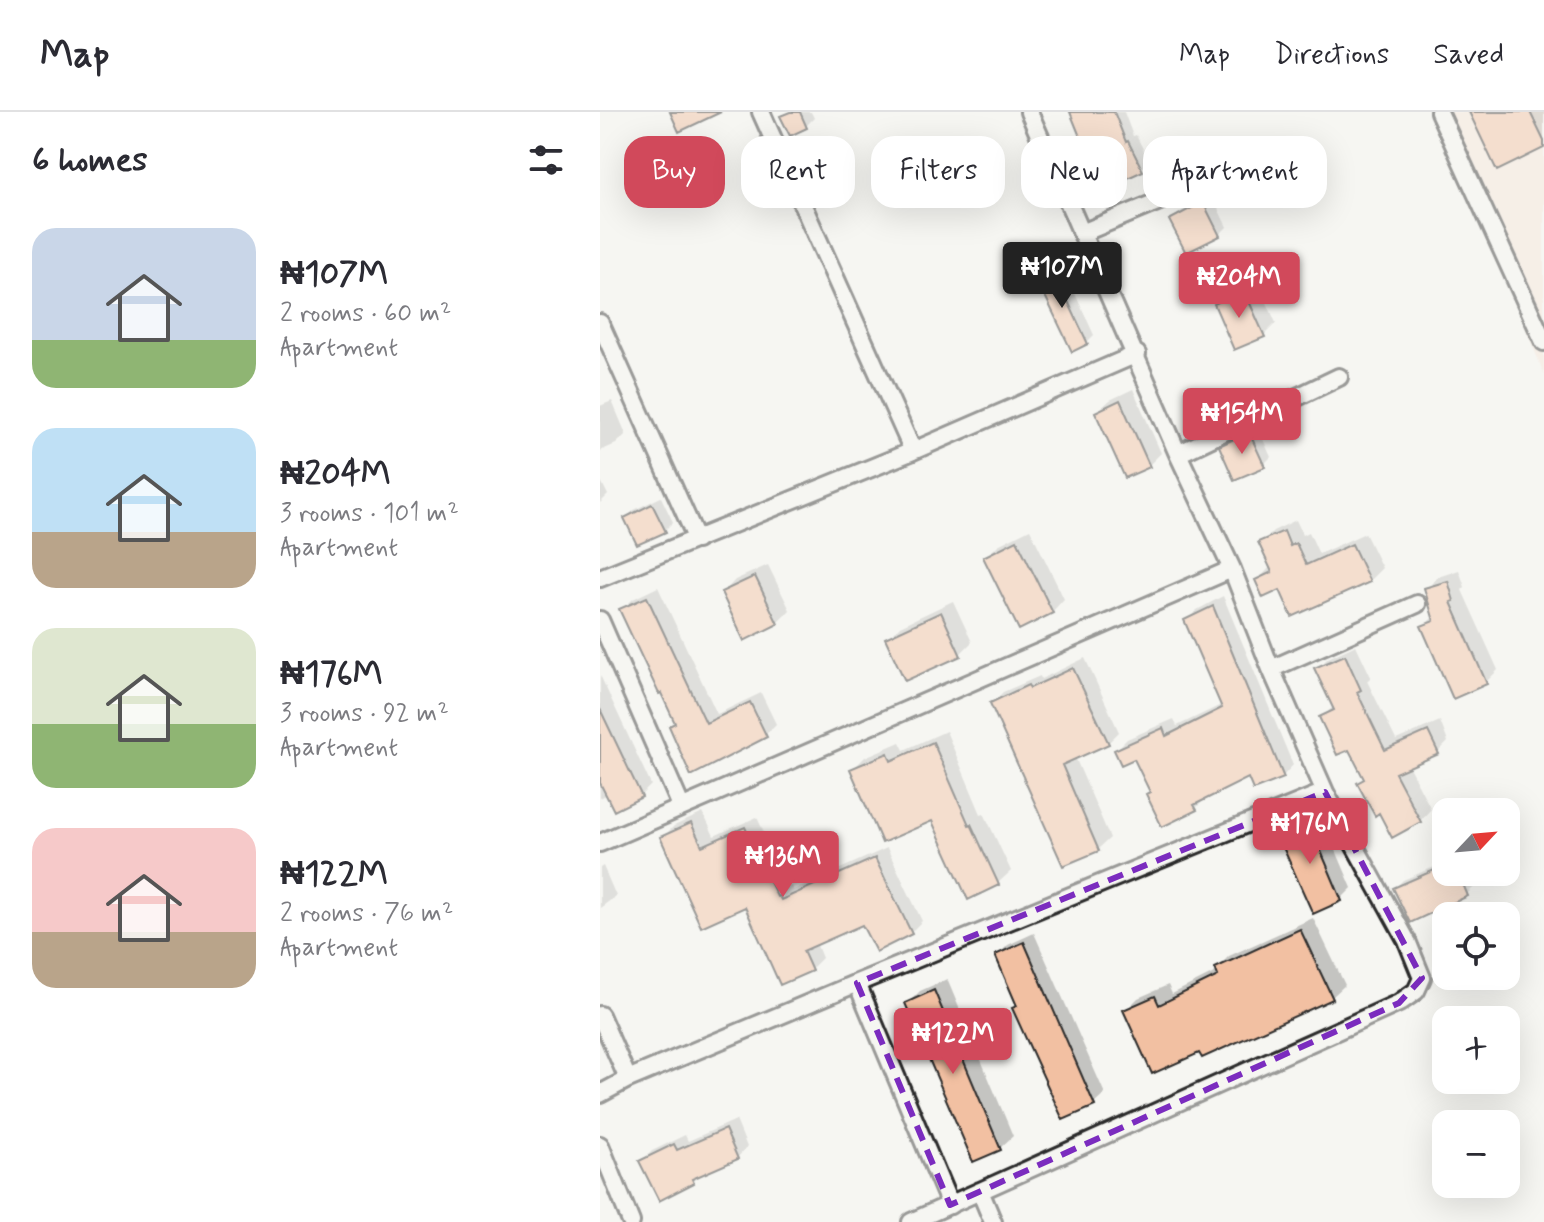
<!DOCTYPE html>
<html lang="en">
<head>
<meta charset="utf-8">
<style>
	body { margin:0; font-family:Mynerve,sans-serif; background:#f2f2f3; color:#2b2b33; height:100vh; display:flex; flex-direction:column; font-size:30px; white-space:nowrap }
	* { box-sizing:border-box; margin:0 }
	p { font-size:26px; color:#7c7c81 }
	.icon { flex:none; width:44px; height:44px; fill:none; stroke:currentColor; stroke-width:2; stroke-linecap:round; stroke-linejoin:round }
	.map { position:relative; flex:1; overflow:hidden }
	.drawer { display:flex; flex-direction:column; background:#fff; width:600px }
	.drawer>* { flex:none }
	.banner { position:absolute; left:24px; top:24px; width:760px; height:72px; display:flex; gap:16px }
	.needle { width:52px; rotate:64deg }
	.tools { position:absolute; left:832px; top:686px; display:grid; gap:16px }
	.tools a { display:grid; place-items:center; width:88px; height:88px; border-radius:16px; background:#fff; box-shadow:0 8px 32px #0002; font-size:40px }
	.price { position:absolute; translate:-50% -68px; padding:0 18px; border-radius:8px; background:#d1495b; color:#fff; font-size:26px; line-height:52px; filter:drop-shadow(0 2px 4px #0008) }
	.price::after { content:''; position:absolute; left:50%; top:48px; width:24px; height:18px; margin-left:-12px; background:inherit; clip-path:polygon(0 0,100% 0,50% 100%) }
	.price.current { background:#222; color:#fff }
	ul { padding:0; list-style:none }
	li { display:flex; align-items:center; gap:24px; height:200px; padding:0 32px }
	li span { display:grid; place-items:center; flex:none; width:224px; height:160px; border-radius:24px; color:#555 }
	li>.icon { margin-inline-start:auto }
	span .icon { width:96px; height:96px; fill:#fffc; stroke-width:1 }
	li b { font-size:34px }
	h2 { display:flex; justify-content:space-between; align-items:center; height:96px; padding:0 32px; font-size:34px }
	.tag { padding:0 28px; border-radius:24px; background:#fff; box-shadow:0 8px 32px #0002; font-size:28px; line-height:72px }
	.tag.current { background:#d1495b; color:#fff }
	header { display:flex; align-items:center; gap:48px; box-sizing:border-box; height:112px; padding:0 40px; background:#fff; border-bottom:2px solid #e1e1e2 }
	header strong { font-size:38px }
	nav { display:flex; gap:44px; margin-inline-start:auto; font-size:28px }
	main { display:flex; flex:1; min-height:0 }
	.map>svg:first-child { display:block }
	.built { fill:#f5e6da }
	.shadow { fill:#0003 }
	.building { fill:#f2c0a2; stroke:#2b2b2b; stroke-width:2 }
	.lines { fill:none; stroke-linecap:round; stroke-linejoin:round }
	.street-casing { stroke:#2b2b2b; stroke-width:22 }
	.street { stroke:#f6f6f2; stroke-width:16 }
	.marked { fill:none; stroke:#7b2cbf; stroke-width:6; stroke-dasharray:16 10; stroke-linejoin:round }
</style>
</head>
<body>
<header>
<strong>Map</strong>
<nav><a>Map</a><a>Directions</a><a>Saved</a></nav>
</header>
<main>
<section class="drawer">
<h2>6 homes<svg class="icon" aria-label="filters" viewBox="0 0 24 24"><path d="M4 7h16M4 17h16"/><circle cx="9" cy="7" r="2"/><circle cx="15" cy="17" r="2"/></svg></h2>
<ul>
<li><span style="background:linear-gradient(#c9d6e8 70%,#8fb573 0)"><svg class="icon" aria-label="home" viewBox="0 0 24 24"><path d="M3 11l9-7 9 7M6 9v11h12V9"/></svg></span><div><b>₦107M</b><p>2 rooms · 60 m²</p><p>Apartment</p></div></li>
<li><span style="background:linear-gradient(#bfe0f5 65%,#b9a48a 0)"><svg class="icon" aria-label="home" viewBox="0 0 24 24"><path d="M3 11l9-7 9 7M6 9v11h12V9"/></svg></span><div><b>₦204M</b><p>3 rooms · 101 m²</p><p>Apartment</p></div></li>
<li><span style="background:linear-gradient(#dfe7d0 60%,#8fb573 0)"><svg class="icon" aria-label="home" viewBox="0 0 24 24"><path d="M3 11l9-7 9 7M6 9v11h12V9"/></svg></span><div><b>₦176M</b><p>3 rooms · 92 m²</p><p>Apartment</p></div></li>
<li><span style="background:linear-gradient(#f6c9c9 65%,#b9a48a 0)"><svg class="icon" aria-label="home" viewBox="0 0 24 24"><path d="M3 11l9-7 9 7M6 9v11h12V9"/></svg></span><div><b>₦122M</b><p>2 rooms · 76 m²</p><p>Apartment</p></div></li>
</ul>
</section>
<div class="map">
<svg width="944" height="1110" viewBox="0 0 944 1110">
	<rect width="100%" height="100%" fill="#f6f6f2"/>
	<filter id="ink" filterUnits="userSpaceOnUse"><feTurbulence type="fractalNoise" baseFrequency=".0125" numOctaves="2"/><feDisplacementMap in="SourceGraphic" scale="16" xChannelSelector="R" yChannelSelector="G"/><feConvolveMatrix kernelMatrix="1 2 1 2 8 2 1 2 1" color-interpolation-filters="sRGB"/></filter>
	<g filter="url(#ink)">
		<!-- built -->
		<path class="built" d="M838 0H944V262Z"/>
		<!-- shadow -->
		<path class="shadow" d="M187 0H211L214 6 206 14 182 5Z
			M475 0H524L533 24 536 23 549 49 541 57 477 48 488 39Z
			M871 0H944V33Z
			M612 84 627 115 619 123 572 108 580 100Z
			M461 151 494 223 486 231 439 165 447 157Z
			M657 168 676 211 664 223 616 193 628 180Z
			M533 277 561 341 549 353 497 300 510 288Z
			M12 289 26 322 16 332 0 339V294Z
			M657 314 671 345 663 353 622 335 630 327Z
			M0 367 8 383 0 391Z
			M61 385 73 410 65 418 26 406 34 398Z
			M696 408 703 423 709 420 719 442 765 421 782 456 769 469 681 476 658 468 671 454 661 431 673 419Z
			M430 417 464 487 452 500 386 445 398 433Z
			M168 453 190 498 177 511 123 481 135 468Z
			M859 458 865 475 862 478 898 558 886 570 823 515 834 504 826 477 838 465Z
			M58 475 117 602 161 581 176 612 165 623 71 614 76 608 22 498 33 487Z
			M623 484 693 653 683 664H650L608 684 596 696 552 679 535 644 516 638 527 627 574 607 577 614 623 592 586 509 597 498Z
			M353 489 372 530 360 542 287 527 300 514Z
			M756 533 771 565 767 569 796 628 840 609 848 630 837 641 808 653 831 697 820 709 780 699 760 671 765 665 750 635 721 606 734 594 717 557 728 546Z
			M485 546 519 620 508 631 475 645 510 726 498 737 464 752 392 591 403 580 440 564 441 567Z
			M0 563 51 673 41 683 8 682 0 686Z
			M346 619 381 702 384 701 411 759 398 771 369 785 332 706 253 657 265 645 300 630 304 638Z
			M718 696 752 776 741 787 679 722 690 711Z
			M103 701 114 724 157 705 188 775 191 774 193 778 287 736 322 809 311 820 263 811 216 831 222 846 211 857 146 792 62 726 74 714Z
			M846 747V760H872L870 761 875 774 867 782 795 776 803 768 841 752Z
			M3 754 16 784 0 796V756Z
			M713 806 745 873 732 885 603 943 600 939 526 898 538 886 568 873 572 882 618 859 617 856 629 844Z
			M434 821 505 982 494 992 464 1006 415 896 419 892 398 843 408 833Z
			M347 867 413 1024 400 1036 374 1048 307 892 320 879Z
			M136 1008 147 1035 137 1046 102 1061 93 1070 42 1049 52 1039 85 1023 88 1029Z"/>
		<!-- building -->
		<path class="building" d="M70 0H121L79 20Z
			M190 0H200L207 16 190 24 180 4Z
			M470 0H514L526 30 528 29 543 59 508 75 505 70 489 78 475 48 487 42Z
			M869 0H930L944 29V36L897 59Z
			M603 90 620 124 586 141 569 108Z
			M453 157 488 232 472 240 436 165Z
			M644 178 665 225 634 238 614 192Z
			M520 288 550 355 525 366 495 300Z
			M649 320 665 355 634 368 619 334Z
			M52 392 66 420 37 433 24 406Z
			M684 419 690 434 696 431 706 453 752 432 770 470 692 505 680 478 663 486 655 468 672 460 658 430Z
			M417 428 453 501 419 518 383 445Z
			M155 464 178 512 144 529 121 480Z
			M848 469 854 489 851 490 887 572 853 587 821 514 834 509 824 476Z
			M47 485 106 611 150 590 167 625 91 664 69 614 75 611 61 581 59 582 19 497Z
			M613 494 684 666 653 678 648 666 594 693 597 698 562 715 546 682 550 680 534 647 521 653 514 638 563 616 566 624 622 596 584 508Z
			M341 500 361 544 305 569 285 526Z
			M745 543 761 578 757 580 785 638 828 619 839 642 795 661 821 710 792 726 779 701 775 704 757 671 764 667 749 638 737 643 719 605 734 598 714 556Z
			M473 556 509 632 462 653 499 739 463 754 390 591 428 573 430 576Z
			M0 597 42 685 14 699 0 671Z
			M333 630 369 713 371 712 399 773 368 788 332 709 282 731 250 657 288 641 291 649Z
			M707 706 742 789 713 802 677 722Z
			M91 711 102 734 145 715 177 785 179 784 181 788 275 746 312 822 276 840 262 813 203 839 212 859 180 873 145 795 101 815 60 725Z
			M846 753V760H858L868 784 810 811 793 776Z
			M700 817 733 887 602 946 599 941 552 962 523 898 555 884 559 893 618 864 615 856Z
			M424 830 495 994 463 1008 412 896 417 894 395 843Z
			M334 878 401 1038 373 1050 305 891Z
			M125 1017 138 1047 92 1067 94 1071 59 1089 39 1049 74 1032 77 1038Z"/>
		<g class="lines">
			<defs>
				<path id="street" d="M161 0 313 339
					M839 0 944 230
					M482 121 649 52
					M0 211 97 428
					M578 342 739 265
					M0 466 313 339 537 242
					M0 508 81 694
					M671 557 817 492
					M0 731 632 457
					M257 871 350 1093
					M0 903 28 967
					M0 982 28 967 257 871 725 680
					M0 1033 31 1110
					M380 1079 393 1110
					M311 1110 799 891 816 879 822 866 807 829 725 680 671 557 632 457 578 342 429 0"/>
			</defs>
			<!-- street casing -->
			<use href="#street" class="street-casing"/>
			<!-- street -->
			<use href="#street" class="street"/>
		</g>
	</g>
	<!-- marked area -->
	<path d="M0 0H944V1110H0ZM725 680 822 866 799 891 350 1093 257 871Z" fill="#f6f6f2" fill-opacity=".55" fill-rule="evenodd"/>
	<path class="marked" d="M725 680 822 866 799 891 350 1093 257 871Z"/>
</svg>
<div class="tools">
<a><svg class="needle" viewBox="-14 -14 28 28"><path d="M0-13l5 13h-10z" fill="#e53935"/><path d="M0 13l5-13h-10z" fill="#7c7c81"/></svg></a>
<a><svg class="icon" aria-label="locate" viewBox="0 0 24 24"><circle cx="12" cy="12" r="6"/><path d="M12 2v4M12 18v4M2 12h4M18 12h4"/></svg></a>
<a>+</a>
<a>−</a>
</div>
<b class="price current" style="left:462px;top:198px">₦107M</b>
<b class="price" style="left:639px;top:208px">₦204M</b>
<b class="price" style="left:642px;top:344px">₦154M</b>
<b class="price" style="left:710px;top:754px">₦176M</b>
<b class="price" style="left:183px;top:787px">₦136M</b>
<b class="price" style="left:353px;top:964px">₦122M</b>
<div class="banner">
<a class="tag current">Buy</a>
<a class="tag">Rent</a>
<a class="tag">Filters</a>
<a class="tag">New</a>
<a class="tag">Apartment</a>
</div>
</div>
</main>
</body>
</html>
